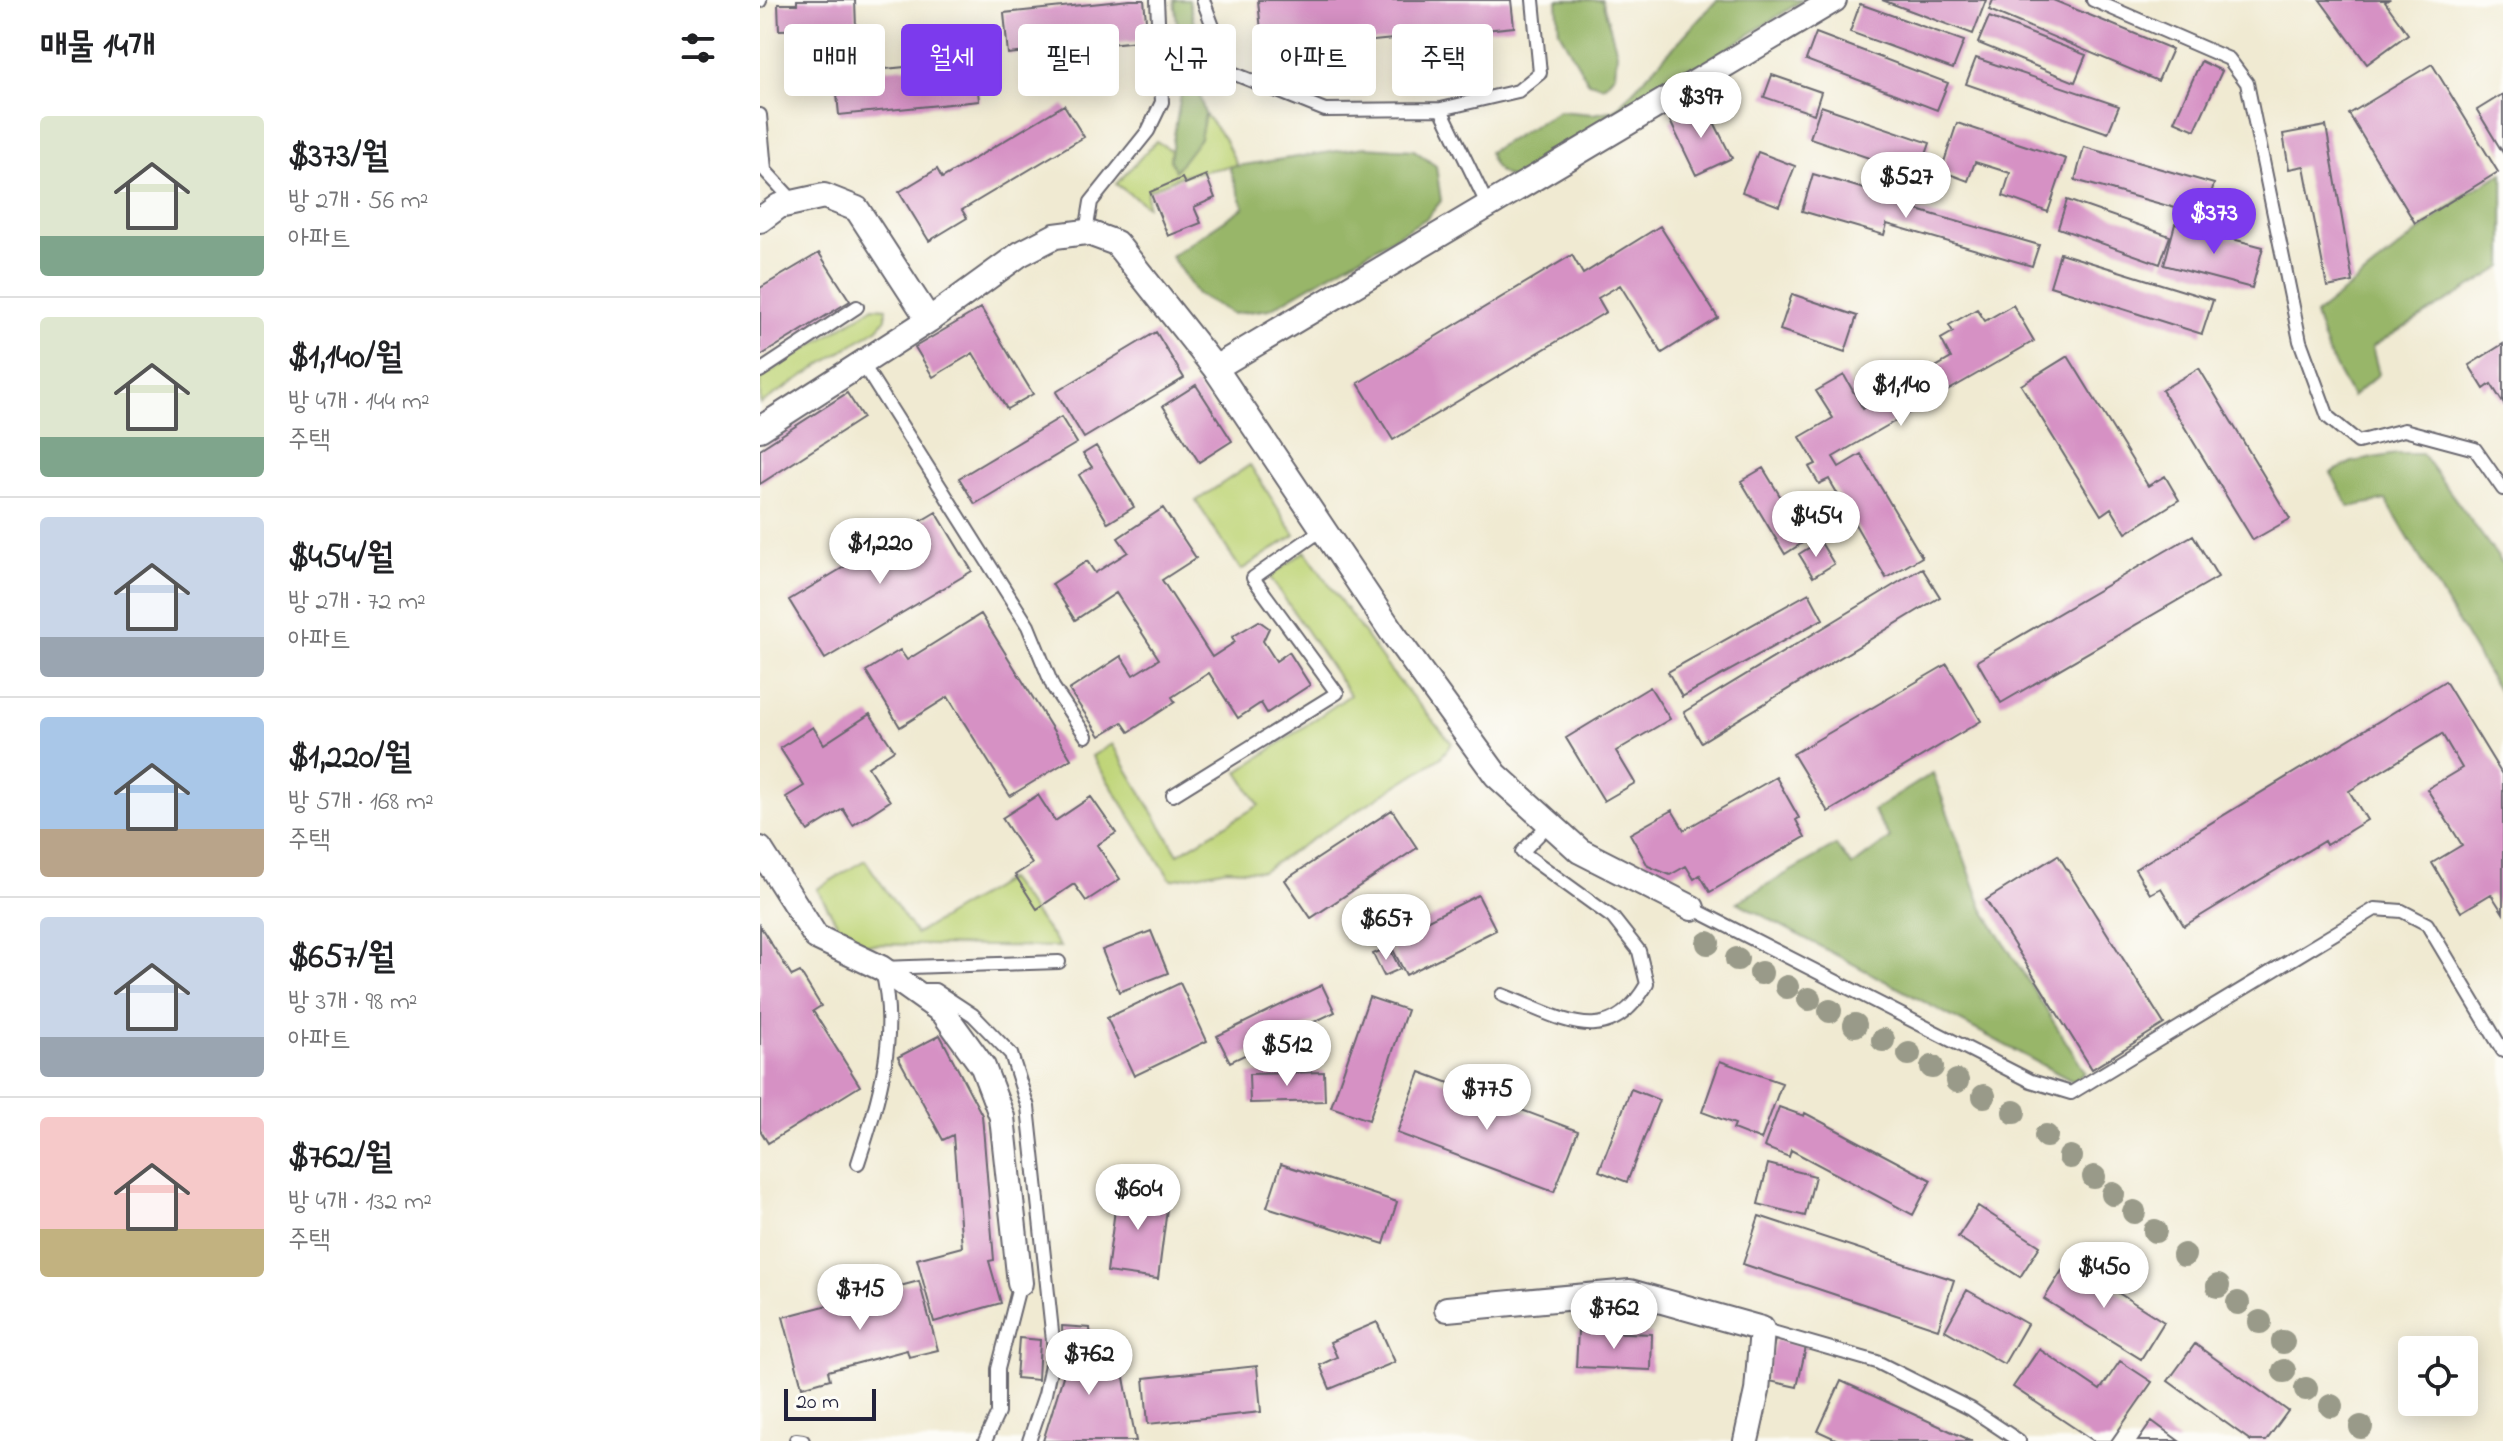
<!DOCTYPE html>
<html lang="ko">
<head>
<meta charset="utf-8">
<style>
	body { margin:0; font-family:"Indie Flower","Poor Story",sans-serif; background:#f2f2f2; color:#202124; height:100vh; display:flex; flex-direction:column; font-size:30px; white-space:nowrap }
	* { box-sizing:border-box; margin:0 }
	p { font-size:26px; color:#757577 }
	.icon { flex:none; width:44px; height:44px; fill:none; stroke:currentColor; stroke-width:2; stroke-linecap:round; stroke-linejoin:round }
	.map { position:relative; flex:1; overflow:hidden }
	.drawer { display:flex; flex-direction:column; background:#fff; width:760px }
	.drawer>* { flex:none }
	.top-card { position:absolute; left:24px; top:24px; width:760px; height:72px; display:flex; gap:16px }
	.controls { position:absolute; left:1638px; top:1336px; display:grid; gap:16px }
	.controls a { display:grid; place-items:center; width:80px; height:80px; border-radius:8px; background:#fff; box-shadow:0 4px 20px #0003; font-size:40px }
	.scale { position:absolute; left:24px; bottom:20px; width:92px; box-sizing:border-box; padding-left:8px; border:4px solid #22223b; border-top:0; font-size:22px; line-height:28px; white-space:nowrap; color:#22223b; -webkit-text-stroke:6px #fdfcf7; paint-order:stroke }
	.price { position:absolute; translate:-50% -68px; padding:0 18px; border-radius:28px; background:#fff; color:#222; font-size:26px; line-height:52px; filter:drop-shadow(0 2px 4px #0008) }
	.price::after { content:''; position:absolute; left:50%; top:48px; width:24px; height:18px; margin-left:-12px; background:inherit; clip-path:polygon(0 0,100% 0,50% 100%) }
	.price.active { background:#7c3aed; color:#fff }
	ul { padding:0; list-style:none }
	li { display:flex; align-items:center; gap:24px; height:200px; padding:0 40px }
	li+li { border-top:2px solid #e0e0e0 }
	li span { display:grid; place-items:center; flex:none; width:224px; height:160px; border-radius:8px; color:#555 }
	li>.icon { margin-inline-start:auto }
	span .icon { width:96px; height:96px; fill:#fffc; stroke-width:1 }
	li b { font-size:34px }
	h2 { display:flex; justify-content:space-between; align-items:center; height:96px; padding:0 40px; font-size:34px }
	.chip { padding:0 28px; border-radius:8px; background:#fff; box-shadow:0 4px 20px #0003; font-size:28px; line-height:72px }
	.chip.active { background:#7c3aed; color:#fff }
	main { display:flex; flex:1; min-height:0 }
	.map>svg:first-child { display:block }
	.green { fill:#c0d579; stroke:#717c5a; stroke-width:2 }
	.forest { fill:#98b669; stroke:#5d6c52; stroke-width:2 }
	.building { fill:#d691c4 }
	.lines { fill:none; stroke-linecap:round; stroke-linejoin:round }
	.service-casing { stroke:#6a6870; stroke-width:16 }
	.minor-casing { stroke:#6a6870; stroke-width:28 }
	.service { stroke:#fff; stroke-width:12 }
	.minor { stroke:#fff; stroke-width:24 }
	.tree { fill:#999a89 }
</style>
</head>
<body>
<main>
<section class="drawer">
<h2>매물 14개<svg class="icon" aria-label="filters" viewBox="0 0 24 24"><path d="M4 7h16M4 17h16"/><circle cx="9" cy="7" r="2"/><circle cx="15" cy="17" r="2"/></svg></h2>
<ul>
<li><span style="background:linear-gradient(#dfe7d0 75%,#7fa58c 0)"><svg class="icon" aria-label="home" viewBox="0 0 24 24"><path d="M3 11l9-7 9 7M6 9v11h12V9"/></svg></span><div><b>$373/월</b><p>방 2개 · 56 m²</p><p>아파트</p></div></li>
<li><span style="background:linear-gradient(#dfe7d0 75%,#7fa58c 0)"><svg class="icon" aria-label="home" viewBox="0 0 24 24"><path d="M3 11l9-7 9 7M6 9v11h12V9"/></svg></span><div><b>$1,140/월</b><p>방 4개 · 144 m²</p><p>주택</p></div></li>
<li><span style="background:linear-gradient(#c9d6e8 75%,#9aa5b1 0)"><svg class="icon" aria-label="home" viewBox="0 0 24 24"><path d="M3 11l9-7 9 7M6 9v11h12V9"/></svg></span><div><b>$454/월</b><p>방 2개 · 72 m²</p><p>아파트</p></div></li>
<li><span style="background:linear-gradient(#a9c7e8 70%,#b9a48a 0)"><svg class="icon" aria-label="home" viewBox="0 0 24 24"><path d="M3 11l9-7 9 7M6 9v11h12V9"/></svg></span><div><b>$1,220/월</b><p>방 5개 · 168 m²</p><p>주택</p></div></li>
<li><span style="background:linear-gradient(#c9d6e8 75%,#9aa5b1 0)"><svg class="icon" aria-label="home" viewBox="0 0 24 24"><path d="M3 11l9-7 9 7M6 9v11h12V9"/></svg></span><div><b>$657/월</b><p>방 3개 · 98 m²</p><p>아파트</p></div></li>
<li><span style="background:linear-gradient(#f6c9c9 70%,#c2b280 0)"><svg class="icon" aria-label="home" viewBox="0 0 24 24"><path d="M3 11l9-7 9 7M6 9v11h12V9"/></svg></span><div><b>$762/월</b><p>방 4개 · 132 m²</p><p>주택</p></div></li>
</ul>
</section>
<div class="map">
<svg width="1743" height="1441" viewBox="0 0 1743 1441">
	<rect width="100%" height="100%" fill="#fdfcf7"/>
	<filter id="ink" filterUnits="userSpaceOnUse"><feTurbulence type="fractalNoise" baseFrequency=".0125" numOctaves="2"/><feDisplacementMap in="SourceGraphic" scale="16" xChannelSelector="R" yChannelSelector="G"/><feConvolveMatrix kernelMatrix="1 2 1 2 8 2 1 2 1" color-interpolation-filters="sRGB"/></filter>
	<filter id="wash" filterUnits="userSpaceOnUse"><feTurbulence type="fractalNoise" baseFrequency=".006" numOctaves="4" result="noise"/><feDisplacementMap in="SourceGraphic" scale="32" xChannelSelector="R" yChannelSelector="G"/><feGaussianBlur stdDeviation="1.8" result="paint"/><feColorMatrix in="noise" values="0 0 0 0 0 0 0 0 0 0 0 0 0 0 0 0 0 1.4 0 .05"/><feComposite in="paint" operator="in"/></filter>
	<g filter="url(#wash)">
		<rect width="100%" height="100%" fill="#f0ead2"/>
		<!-- green -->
		<path class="green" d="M445 114 464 138 477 165 423 175 387 191V206L356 184 396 141 411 150 410 160 440 138Z
			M114 307 126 308V318L118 328 0 404V378Z
			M490 465 535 535 481 570 436 501Z
			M545 551 632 673 692 743 680 758 502 871 467 869 411 880 332 756 352 744 418 854 499 805 478 772 590 695 510 577Z
			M105 860 156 934 248 879 300 947 105 944 85 937 57 889Z"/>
		<!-- forest -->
		<path class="forest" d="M414 0H429L442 63 437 88 445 114 440 138 415 171 410 159 424 77Z
			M797 0H842L857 52 855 74 844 86 828 82 799 31Z
			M957 0H1043L948 61 893 89 853 120 755 180C741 175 732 168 729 152L799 111 833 114 855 110Z
			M605 147 654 150 676 166 681 201 667 218 510 309 473 314 437 294 411 256 484 207 469 167Z
			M1743 173V267L1612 347 1619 374 1592 397 1568 353 1555 315 1703 196Z
			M1636 454H1662L1743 564V699L1626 500 1589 507 1571 473 1592 462Z
			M1173 773 1223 909 1325 1072 1314 1082 977 902 1076 845 1092 866 1130 838 1113 811Z"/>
		<g id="blocks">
			<!-- building -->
			<path class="building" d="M37 0H95L96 28 19 30 18 4H37Z
				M370 0H384L388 40 248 54 244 13Z
				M498 0H751L754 27 503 52Z
				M1122 0H1226L1213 34Z
				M1233 0H1293L1412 49 1398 81 1229 10Z
				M1560 0H1628L1625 2 1648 34 1607 64Z
				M1100 4 1204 41 1193 69 1090 32Z
				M1229 17 1326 55 1315 82 1218 43Z
				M1056 33 1188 83 1177 110 1046 60Z
				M1216 58 1359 106 1348 133 1206 84Z
				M215 60 219 101 79 115 75 74Z
				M1441 61 1462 71 1435 130 1414 121Z
				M1672 64 1738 172 1655 223 1589 114Z
				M1012 75 1061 92 1054 114 1004 97Z
				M1743 94V153L1717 110Z
				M945 104 972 158 936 175 910 121Z
				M304 105 324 137 202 210 207 218 169 241 139 192 177 169 182 178Z
				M1061 106 1170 143 1159 175 1050 138Z
				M1197 123 1306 159 1288 212 1243 196 1250 173 1215 162 1208 181 1181 171Z
				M1566 126 1593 282 1567 287 1544 166 1529 169 1523 134Z
				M1324 147 1454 184 1444 216 1315 180Z
				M998 152 1035 166 1019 206 982 192Z
				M1053 174 1135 198 1133 203 1279 245 1272 266 1127 224 1124 235 1042 211Z
				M446 175 455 198 434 207 441 223 408 236 390 192 422 178 425 184Z
				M1307 200 1410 236 1400 264 1298 228Z
				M1415 224 1503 247 1492 288 1404 265Z
				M900 226 958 318 902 353 860 285 838 298 846 312 633 440 598 383 812 255 823 274Z
				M59 253 90 301 0 356V288Z
				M1300 253 1453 300 1442 334 1290 286Z
				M1032 294 1097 316 1085 352 1020 330Z
				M1253 305 1274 341 1073 457 1079 467 1101 454 1162 557 1126 578 1069 479 1059 484 1049 467 1056 464 1040 437 1073 418 1056 391 1084 375 1103 409 1191 358 1181 339 1193 332 1189 325 1217 309 1225 321Z
				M221 308 273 394 247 409 213 353 173 377 155 347Z
				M396 332 424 378 324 438 296 392Z
				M1743 344V403L1731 384 1724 389 1709 365Z
				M1308 356 1388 486 1405 476 1419 500 1366 533 1351 508 1341 515 1261 385Z
				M1439 368 1530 519 1493 540 1402 390Z
				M436 385 472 441 439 462 403 406Z
				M87 393 103 418 0 484V449Z
				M301 417 317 443 215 504 199 478Z
				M336 446 374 507 348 523 319 475 332 467 323 454Z
				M1003 468 1047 540 1025 554 981 481Z
				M403 508 436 558 402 580 452 657 475 642 472 637 499 621 509 628 503 641 516 661 529 652 550 685 507 713 501 703 478 718 449 673 412 697 415 702 369 732 362 722 340 736 309 690 361 656 373 675 399 659 356 593 315 620 292 584 327 561 335 573 368 552 358 538Z
				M176 512 212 571 65 659 29 600Z
				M1433 535 1458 577 1241 703 1217 661Z
				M1060 541 1074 564 1053 577 1039 554Z
				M1162 568 1180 597 941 742 924 712Z
				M1049 593 1063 619 922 697 908 672Z
				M221 614 311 759 250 796 188 697 140 727 106 671 140 650 147 660Z
				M1187 664 1221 721 1068 812 1033 754Z
				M1685 681 1743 776V913L1731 894 1701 912 1672 863 1702 845 1667 789 1702 768 1682 734 1589 791 1607 820 1566 845 1564 841 1424 926 1401 888 1390 894 1375 869Z
				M890 687 910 719 856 751 875 783 844 801 806 738Z
				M110 714 134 750 108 767 130 801 93 825 83 809 48 831 26 797 44 786 20 748 53 727 64 744Z
				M1016 777 1039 818 1036 820 1045 837 950 892 940 875 934 879 926 866 910 875 888 866 870 834 912 810 924 830Z
				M278 795 295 821 331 797 356 833 337 845 360 879 326 901 314 884 277 909 255 875 272 864 242 818Z
				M632 810 657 848 551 918 525 880Z
				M1298 855 1404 1024 1332 1069 1226 900Z
				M718 895 736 930 646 975 628 940Z
				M0 926 32 976 40 972 61 1006 53 1011 100 1086 8 1143 0 1130Z
				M391 931 408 973 359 992 342 950Z
				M629 947 640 969 624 976 613 954Z
				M420 983 447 1041 374 1076 347 1018Z
				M562 985 575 1012 470 1062 457 1036Z
				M609 997 647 1010 609 1120 571 1107Z
				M180 1035 222 1115 234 1260 229 1261 241 1303 174 1322 157 1259 202 1247 193 1135 183 1140 138 1057Z
				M960 1061 1022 1083 1001 1140 973 1129 975 1124 942 1112Z
				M564 1072 565 1101 490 1103 489 1074Z
				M660 1072 818 1131 794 1192 637 1133Z
				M871 1089 899 1100 867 1182 839 1171Z
				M1019 1107 1044 1116 1045 1113 1171 1180 1153 1215 1031 1150 1029 1157 1004 1147Z
				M521 1164 637 1202 624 1244 507 1207Z
				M1008 1164 1055 1176 1045 1216 998 1204Z
				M358 1186 409 1193 398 1279 347 1272Z
				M1218 1206 1280 1246 1260 1277 1198 1237Z
				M999 1216 1194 1280 1178 1329 983 1264Z
				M1308 1261 1404 1322 1381 1359 1284 1299Z
				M159 1281 178 1350 149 1357 147 1350 68 1371 70 1379 42 1387 23 1317Z
				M1207 1290 1267 1324 1244 1364 1185 1330Z
				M617 1322 635 1362 570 1389 560 1365 577 1357 570 1342Z
				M302 1326 330 1328 333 1368 362 1367 376 1441H283L304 1373Z
				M818 1331 892 1334 891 1370 816 1367Z
				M259 1338 280 1340 278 1380 256 1378Z
				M1015 1340 1046 1347 1037 1387 1005 1380Z
				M1435 1344 1528 1411 1506 1441H1491L1408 1381Z
				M1279 1349 1340 1390 1360 1361 1392 1382 1351 1441H1334L1253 1387Z
				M497 1366 501 1412 388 1424 384 1378Z
				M1081 1381 1212 1441H1080L1058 1431Z
				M1392 1421 1419 1441H1378Z"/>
		</g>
	</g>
	<g filter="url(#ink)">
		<use href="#blocks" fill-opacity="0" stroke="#6a6870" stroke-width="2"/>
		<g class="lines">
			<defs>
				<path id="service" d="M443 0 470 72 565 110 681 109 728 206
					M1333 0 1469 59 1487 83 1540 341 1568 417 1598 442 1644 430 1715 449 1743 489
					M0 1V0
					M681 109 758 91 780 73 773 0
					M0 115 5 170
					M0 165 35 203
					M326 232 331 202 388 131 402 102 397 0
					M102 363 268 626 293 687 326 736
					M0 371 97 307
					M413 795 577 693 493 578 563 529
					M932 908 1271 1081 1311 1093 1615 909 1642 911 1667 924 1743 1051
					M156 990H175L213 1015 251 1054 268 1107 294 1350 285 1394 269 1441
					M742 995C801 1017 847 1053 887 984L879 951 853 918 762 852 789 824
					M98 1163C119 1099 140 1033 121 968L299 962
					M1002 1329 1117 1362 1211 1409 1259 1441
					M36 1440 43 1441
					M225 1441 238 1413V1369L260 1283"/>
				<path id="minor" d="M0 220 19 206 64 196 97 209 169 320
					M455 368 1074 0
					M0 429 169 320 260 254 295 236 326 232 356 243 455 368 632 632 736 775 820 851 932 908
					M0 849 56 937 121 968 183 1012 223 1067 242 1117 260 1283
					M687 1309 870 1292 1002 1329 997 1391 986 1441"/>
			</defs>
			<!-- service casing -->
			<use href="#service" class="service-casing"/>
			<!-- minor casing -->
			<use href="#minor" class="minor-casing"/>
			<!-- service -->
			<use href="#service" class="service"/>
			<!-- minor -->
			<use href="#minor" class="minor"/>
		</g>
		<!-- trees -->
		<g class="tree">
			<circle cx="948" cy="943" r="12"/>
			<circle cx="977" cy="959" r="12"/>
			<circle cx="1001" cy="973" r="12"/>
			<circle cx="1027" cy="987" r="12"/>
			<circle cx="1049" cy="999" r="12"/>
			<circle cx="1070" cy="1011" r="12"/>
			<circle cx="1095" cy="1025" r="12"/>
			<circle cx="1123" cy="1040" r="12"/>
			<circle cx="1149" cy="1054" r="12"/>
			<circle cx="1172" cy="1067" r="12"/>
			<circle cx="1197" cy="1081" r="12"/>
			<circle cx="1224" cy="1096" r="12"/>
			<circle cx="1254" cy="1112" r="12"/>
			<circle cx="1286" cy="1136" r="12"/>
			<circle cx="1310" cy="1157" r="12"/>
			<circle cx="1334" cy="1177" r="12"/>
			<circle cx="1353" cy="1194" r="12"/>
			<circle cx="1374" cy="1212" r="12"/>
			<circle cx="1395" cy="1231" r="12"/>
			<circle cx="1424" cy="1255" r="12"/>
			<circle cx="1458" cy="1286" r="12"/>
			<circle cx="1478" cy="1303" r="12"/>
			<circle cx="1500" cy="1322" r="12"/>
			<circle cx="1523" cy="1342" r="12"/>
			<circle cx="1524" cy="1371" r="12"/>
			<circle cx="1546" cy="1389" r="12"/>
			<circle cx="1571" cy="1406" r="12"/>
			<circle cx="1601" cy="1427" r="12"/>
		</g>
	</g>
</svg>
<div class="controls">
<a><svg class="icon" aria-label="locate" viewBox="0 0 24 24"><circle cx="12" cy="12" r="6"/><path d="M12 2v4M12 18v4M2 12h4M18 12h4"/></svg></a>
</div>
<div class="scale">20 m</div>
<b class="price" style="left:941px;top:140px">$397</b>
<b class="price" style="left:1146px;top:220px">$527</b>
<b class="price active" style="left:1454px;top:256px">$373</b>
<b class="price" style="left:1141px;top:428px">$1,140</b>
<b class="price" style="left:1056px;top:559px">$454</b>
<b class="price" style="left:120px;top:586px">$1,220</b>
<b class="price" style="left:626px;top:962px">$657</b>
<b class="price" style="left:527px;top:1088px">$512</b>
<b class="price" style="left:727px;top:1132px">$775</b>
<b class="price" style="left:378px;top:1232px">$604</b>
<b class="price" style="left:1344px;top:1310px">$450</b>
<b class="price" style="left:100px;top:1332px">$715</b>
<b class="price" style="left:854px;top:1351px">$762</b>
<b class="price" style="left:329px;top:1397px">$762</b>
<div class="top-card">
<a class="chip">매매</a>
<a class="chip active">월세</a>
<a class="chip">필터</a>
<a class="chip">신규</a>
<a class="chip">아파트</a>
<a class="chip">주택</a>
</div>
</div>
</main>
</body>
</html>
